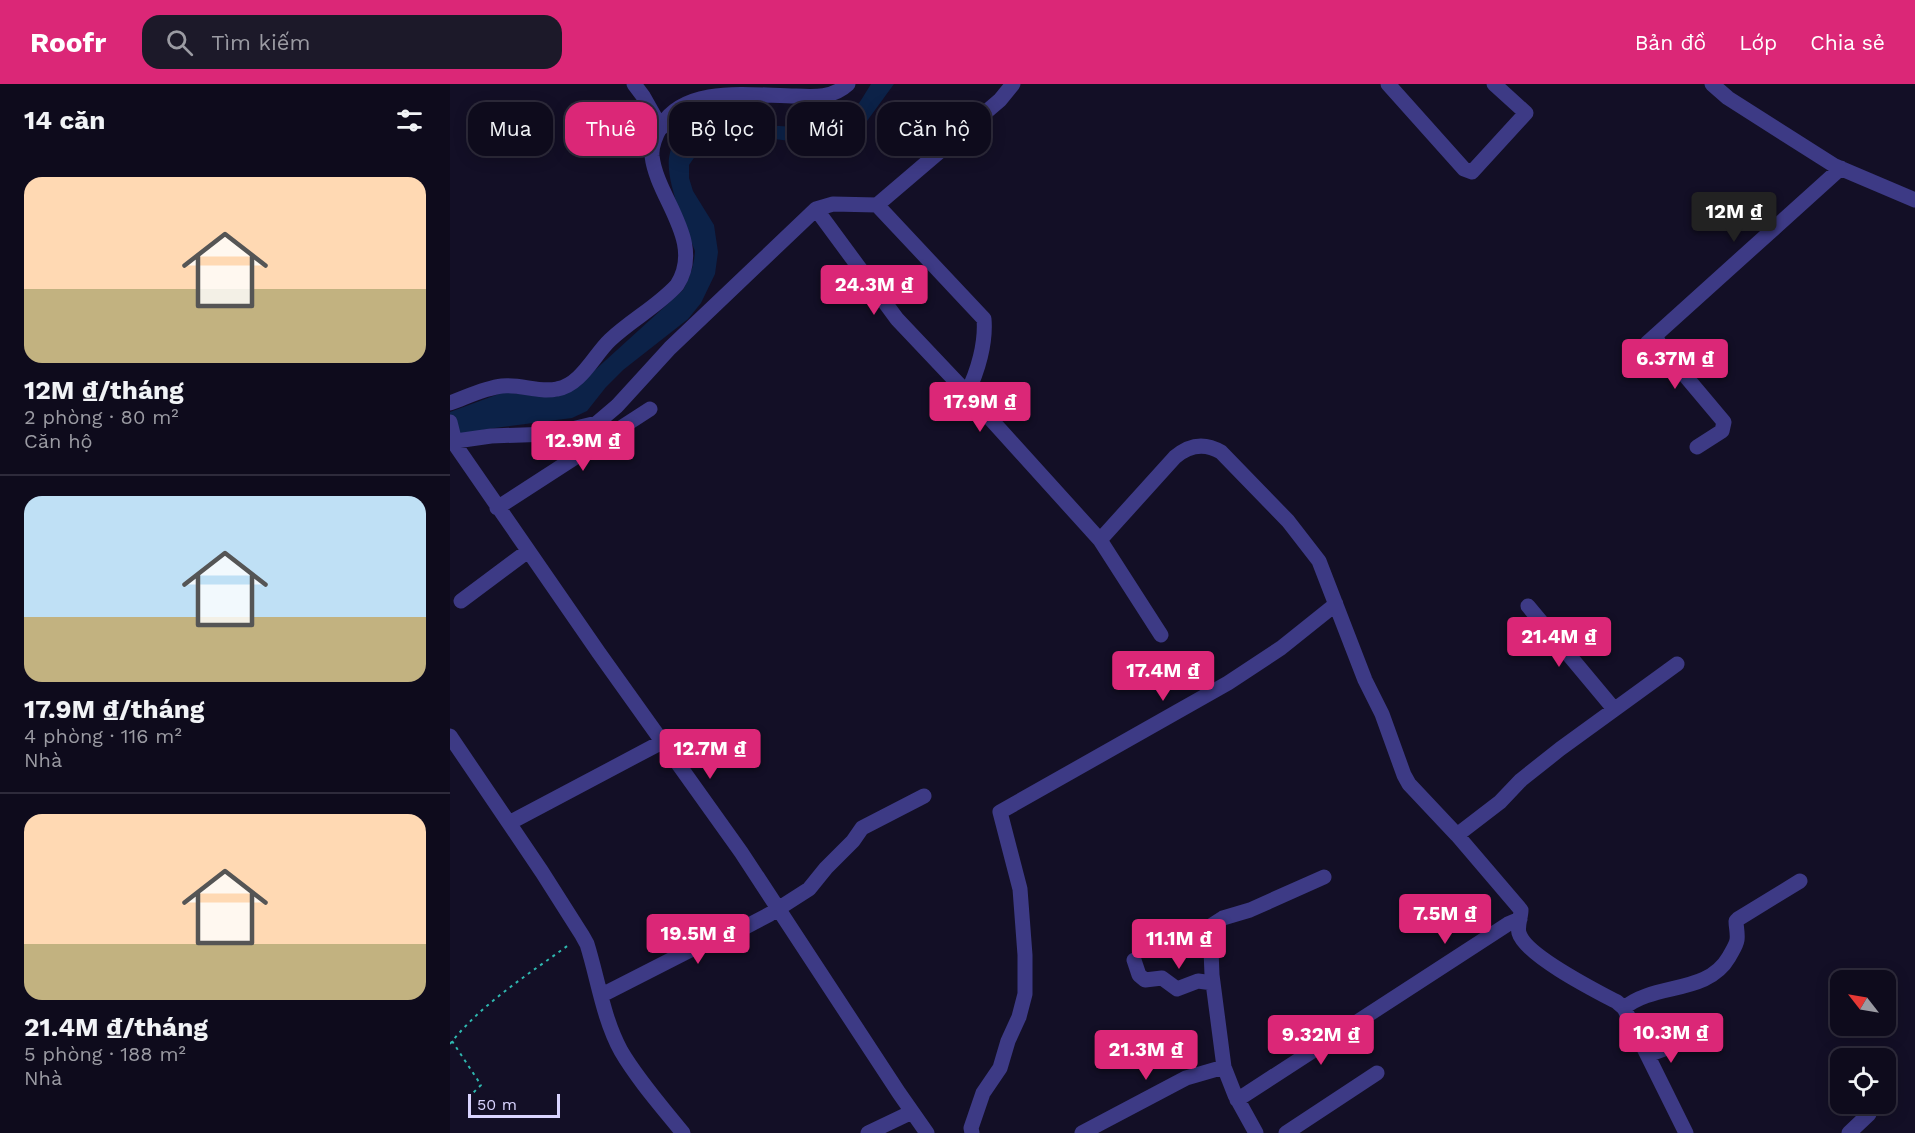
<!DOCTYPE html>
<html lang="vi">
<head>
<meta charset="utf-8">
<style>
	body { margin:0; font-family:"Work Sans",sans-serif; background:#1c1929; color:#f1f3f6; height:100vh; display:flex; flex-direction:column; font-size:22px; white-space:nowrap }
	* { box-sizing:border-box; margin:0 }
	p { font-size:20px; color:#9b9ba3 }
	.icon { flex:none; width:33px; height:33px; fill:none; stroke:currentColor; stroke-width:2; stroke-linecap:round; stroke-linejoin:round }
	.map { position:relative; flex:1; overflow:hidden }
	.sheet { display:flex; flex-direction:column; background:#0e0b1c; width:450px }
	.sheet>* { flex:none }
	.guide { position:absolute; left:18px; top:18px; width:570px; height:54px; display:flex; gap:12px }
	.needle { width:39px; rotate:301deg }
	.fabs { position:absolute; left:1380px; top:886px; display:grid; gap:12px }
	.fabs a { display:grid; place-items:center; width:66px; height:66px; border-radius:12px; background:#0e0b1c; box-shadow:0 3px 15px #0003,0 0 0 2px #2e2b3b; font-size:30px }
	.scale { position:absolute; left:18px; bottom:15px; width:92px; box-sizing:border-box; padding-left:6px; border:3px solid #d9d4ff; border-top:0; font-size:16px; line-height:21px; white-space:nowrap; color:#d9d4ff; -webkit-text-stroke:4px #130f26; paint-order:stroke }
	.price { position:absolute; translate:-50% -51px; padding:0 14px; border-radius:6px; background:#db2777; color:#fff; font-size:20px; line-height:39px; filter:drop-shadow(0 2px 3px #0008) }
	.price::after { content:''; position:absolute; left:50%; top:36px; width:18px; height:14px; margin-left:-9px; background:inherit; clip-path:polygon(0 0,100% 0,50% 100%) }
	.price.on { background:#222; color:#fff }
	ul { padding:0; list-style:none }
	li { display:grid; align-content:center; gap:12px; height:318px; padding:0 24px }
	li+li { border-top:2px solid #2e2b3b }
	li span { display:grid; place-items:center; height:186px; border-radius:18px; color:#555 }
	li>.icon { margin-inline-start:auto }
	span .icon { width:108px; height:108px; fill:#fffc; stroke-width:1 }
	li b { font-size:26px }
	h2 { display:flex; justify-content:space-between; align-items:center; height:72px; padding:0 24px; font-size:26px }
	.pill { padding:0 21px; border-radius:18px; background:#0e0b1c; box-shadow:0 3px 15px #0003,0 0 0 2px #2e2b3b; font-size:21px; line-height:54px }
	.pill.on { background:#db2777; color:#fff }
	header { display:flex; align-items:center; gap:36px; box-sizing:border-box; height:84px; padding:0 30px; background:#db2777; color:#fff }
	header strong { font-size:28px }
	nav { display:flex; gap:33px; margin-inline-start:auto; font-size:21px }
	.search { width:420px; height:54px; background:#1c1929; display:flex; align-items:center; gap:15px; box-sizing:border-box; padding:0 21px; border-radius:18px; color:#9b9ba3; font-size:22px }
	main { display:flex; flex:1; min-height:0 }
	.map>svg:first-child { display:block }
	.water { fill:#0c2248 }
	.lines { fill:none; stroke-linecap:round; stroke-linejoin:round }
	.path { stroke:#2fb8b0; stroke-width:2; stroke-dasharray:3 4.5; stroke-linecap:butt }
	.minor { stroke:#3d3a85; stroke-width:15 }
</style>
</head>
<body>
<header>
<strong>Roofr</strong>
<div class="search"><svg class="icon" aria-label="search" viewBox="0 0 24 24"><circle cx="10" cy="10" r="6"/><path d="M15 15l6 6"/></svg>Tìm kiếm</div>
<nav><a>Bản đồ</a><a>Lớp</a><a>Chia sẻ</a></nav>
</header>
<main>
<section class="sheet">
<h2>14 căn<svg class="icon" aria-label="filters" viewBox="0 0 24 24"><path d="M4 7h16M4 17h16"/><circle cx="9" cy="7" r="2"/><circle cx="15" cy="17" r="2"/></svg></h2>
<ul>
<li><span style="background:linear-gradient(#ffd9b3 60%,#c2b280 0)"><svg class="icon" aria-label="home" viewBox="0 0 24 24"><path d="M3 11l9-7 9 7M6 9v11h12V9"/></svg></span><div><b>12M ₫/tháng</b><p>2 phòng · 80 m²</p><p>Căn hộ</p></div></li>
<li><span style="background:linear-gradient(#bfe0f5 65%,#c2b280 0)"><svg class="icon" aria-label="home" viewBox="0 0 24 24"><path d="M3 11l9-7 9 7M6 9v11h12V9"/></svg></span><div><b>17.9M ₫/tháng</b><p>4 phòng · 116 m²</p><p>Nhà</p></div></li>
<li><span style="background:linear-gradient(#ffd9b3 70%,#c2b280 0)"><svg class="icon" aria-label="home" viewBox="0 0 24 24"><path d="M3 11l9-7 9 7M6 9v11h12V9"/></svg></span><div><b>21.4M ₫/tháng</b><p>5 phòng · 188 m²</p><p>Nhà</p></div></li>
</ul>
</section>
<div class="map">
<svg width="1465" height="1049" viewBox="0 0 1465 1049">
	<rect width="100%" height="100%" fill="#130f26"/>
	<!-- water -->
	<path class="water" d="M421 0H444L417 37 381 56 357 59 277 49 257 55 239 81V94L243 107 264 141 268 168 265 190 251 219 238 235 173 286 156 303 137 327 122 334 37 345 0 353V328L54 308 94 313 109 312 134 296 233 206C240 193 244 182 245 167 236 142 213 94 220 69 223 55 235 45 244 35 283 34 374 57 403 27 410 19 415 9 421 0Z"/>
	<g class="lines">
		<!-- path -->
		<path class="path" d="M2 957 31 1001 20 1012
			M0 960C32 919 79 890 120 860"/>
		<!-- minor -->
		<path class="minor" d="M184 0 193 12 211 44
			M938 0 1014 85 1022 88 1076 29 1044 0
			M1262 0 1278 14 1385 82 1465 116
			M427 121 534 235C536 259 528 287 517 309L650 456 711 551
			M366 125 447 235 517 309
			M1206 253 1211 263 1274 338 1272 347 1247 363
			M1197 259 1391 84
			M0 319C17 313 34 304 52 302 71 300 89 309 107 305 131 301 144 271 160 256 181 236 208 222 227 201 255 157 207 115 202 72 201 61 206 51 211 42 236 0 304 12 346 12 365 13 383 14 398 0
			M0 338 6 362 149 569 291 768 449 1009 477 1049
			M6 357 41 352 101 350 147 339 167 322 220 264 366 125 383 120 427 121 550 16 563 0
			M47 424 200 325
			M650 456 725 373C739 361 754 358 771 368L838 437 869 477 915 596 932 630 954 691 959 700 1007 751 1071 826C1071 833 1067 842 1069 849 1075 871 1146 907 1167 918L1174 924 1236 1049
			M11 517 78 467
			M1078 522 1164 625
			M0 652 92 788 132 851 137 860C148 895 153 934 171 967 188 996 212 1023 233 1049
			M59 739 212 658
			M1007 751 1050 718 1071 696 1110 665 1227 580
			M684 876 689 891 695 896 712 894 727 905 748 897 763 899
			M152 911 252 860 282 850 320 830 359 805 376 784 403 757 412 744 474 712
			M1174 924C1205 898 1257 911 1279 873 1282 867 1286 862 1287 856 1288 850 1286 843 1286 837L1288 835 1350 797
			M1198 971 1233 958
			M787 1016 1058 840 1070 835
			M418 1049 462 1028
			M522 1049 521 1044 533 1009 550 984 558 957 569 933 575 910V871L570 805 550 728 778 599 831 564 886 520
			M632 1049 736 994 774 983
			M806 1049 785 1011 774 983 762 891 761 866 757 854 759 843 773 834 800 826 874 793
			M836 1049 927 989
			M1399 1049 1419 1030"/>
	</g>
</svg>
<div class="fabs">
<a><svg class="needle" viewBox="-14 -14 28 28"><path d="M0-13l5 13h-10z" fill="#e53935"/><path d="M0 13l5-13h-10z" fill="#9b9ba3"/></svg></a>
<a><svg class="icon" aria-label="locate" viewBox="0 0 24 24"><circle cx="12" cy="12" r="6"/><path d="M12 2v4M12 18v4M2 12h4M18 12h4"/></svg></a>
</div>
<div class="scale">50 m</div>
<b class="price on" style="left:1284px;top:159px">12M ₫</b>
<b class="price" style="left:424px;top:232px">24.3M ₫</b>
<b class="price" style="left:1225px;top:306px">6.37M ₫</b>
<b class="price" style="left:530px;top:349px">17.9M ₫</b>
<b class="price" style="left:133px;top:388px">12.9M ₫</b>
<b class="price" style="left:1109px;top:584px">21.4M ₫</b>
<b class="price" style="left:713px;top:618px">17.4M ₫</b>
<b class="price" style="left:260px;top:696px">12.7M ₫</b>
<b class="price" style="left:995px;top:861px">7.5M ₫</b>
<b class="price" style="left:248px;top:881px">19.5M ₫</b>
<b class="price" style="left:729px;top:886px">11.1M ₫</b>
<b class="price" style="left:1221px;top:980px">10.3M ₫</b>
<b class="price" style="left:871px;top:982px">9.32M ₫</b>
<b class="price" style="left:696px;top:997px">21.3M ₫</b>
<div class="guide">
<a class="pill">Mua</a>
<a class="pill on">Thuê</a>
<a class="pill">Bộ lọc</a>
<a class="pill">Mới</a>
<a class="pill">Căn hộ</a>
</div>
</div>
</main>
</body>
</html>
